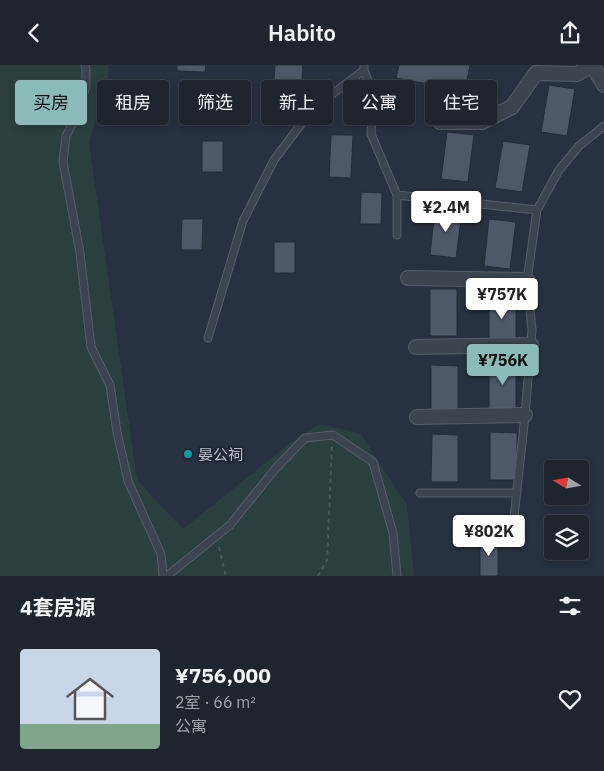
<!DOCTYPE html>
<html lang="zh">
<head>
<meta charset="utf-8">
<style>
	body { margin:0; font-family:"IBM Plex Sans","Noto Sans SC",sans-serif; background:#262d37; color:#f1f3f6; height:100vh; display:flex; flex-direction:column; font-size:19px; white-space:nowrap }
	* { box-sizing:border-box; margin:0 }
	p { font-size:16px; color:#a1a5aa }
	.icon { flex:none; width:28px; height:28px; fill:none; stroke:currentColor; stroke-width:2; stroke-linecap:round; stroke-linejoin:round }
	.map { position:relative; height:511px; overflow:hidden }
	.details { display:flex; flex-direction:column; background:#1e252f; flex:1 }
	.details>* { flex:none }
	.hud { position:absolute; left:15px; top:15px; width:575px; height:45px; display:flex; gap:10px }
	.needle { width:32px; rotate:281deg }
	.controls { position:absolute; left:544px; top:395px; display:grid; gap:10px }
	.controls a { display:grid; place-items:center; width:45px; height:45px; border-radius:5px; background:#1e252f; box-shadow:0 2px 8px #0003,0 0 0 1px #3c424b; font-size:25px }
	.price { position:absolute; translate:-50% -42px; padding:0 11px; border-radius:5px; background:#fff; color:#222; font-size:16px; line-height:32px; filter:drop-shadow(0 1px 2px #0008) }
	.price::after { content:''; position:absolute; left:50%; top:30px; width:15px; height:11px; margin-left:-8px; background:inherit; clip-path:polygon(0 0,100% 0,50% 100%) }
	.price.current { background:#8bbbb9; color:#111 }
	ul { padding:0; list-style:none }
	li { display:flex; align-items:center; gap:15px; height:125px; padding:0 20px }
	li+li { border-top:1px solid #3c424b }
	li span { display:grid; place-items:center; flex:none; width:140px; height:100px; border-radius:5px; color:#555 }
	li>.icon { margin-inline-start:auto }
	span .icon { width:60px; height:60px; fill:#fffc; stroke-width:1 }
	li b { font-size:21px }
	h2 { display:flex; justify-content:space-between; align-items:center; height:60px; padding:0 20px; font-size:21px }
	.pill { padding:0 18px; border-radius:5px; background:#1e252f; box-shadow:0 2px 8px #0003,0 0 0 1px #3c424b; font-size:18px; line-height:45px }
	.pill.current { background:#8bbbb9; color:#111 }
	header { display:flex; justify-content:space-between; align-items:center; height:65px; padding:0 20px; background:#1e252f; font-size:22px; font-weight:600 }
	.map>svg:first-child { display:block }
	.green { fill:#2b3f41 }
	.building { fill:#4f5868; stroke:#232b37 }
	.lines { fill:none; stroke-linecap:round; stroke-linejoin:round }
	.service-casing { stroke:#575f6a; stroke-width:9 }
	.minor-casing { stroke:#575f6a; stroke-width:16 }
	.path { stroke:#4a5c5f; stroke-width:2; stroke-dasharray:4 4; stroke-linecap:butt }
	.service { stroke:#3c444f; stroke-width:7 }
	.minor { stroke:#3c444f; stroke-width:14 }
	.culture-dot { fill:#0f9aa8; stroke:#212835; stroke-width:2 }
	.labels { text-anchor:middle; dominant-baseline:central; stroke-width:4.5; stroke-linejoin:round; paint-order:stroke }
	.poi-label { font-size:15px; fill:#b9bfca; stroke:#212835; text-anchor:start }
</style>
</head>
<body>
<header><svg class="icon" aria-label="back" viewBox="0 0 24 24"><path d="M15 5l-7 7 7 7"/></svg>Habito<svg class="icon" aria-label="share" viewBox="0 0 24 24"><path d="M12 15V3M7 8l5-5 5 5M5 13v7h14v-7"/></svg></header>
<div class="map">
<svg width="604" height="511" viewBox="0 0 604 511">
	<rect width="100%" height="100%" fill="#28313f"/>
	<!-- green -->
	<path class="green" d="M0 0H109L107 19 89 77 137 415 183 464 289 379 319 359 360 368 407 440 414 511H0Z"/>
	<!-- building -->
	<path class="building" d="M177 0H206L205 7 177 6Z
		M275 0H303L301 31 273 29Z
		M399 0H470L465 26 396 13Z
		M549 20 575 24 567 71 541 67Z
		M447 67 474 70 468 117 441 114Z
		M331 70H353L351 113 329 112Z
		M202 76H223V107H202Z
		M503 76 530 80 522 127 495 123Z
		M361 127 382 128 381 159H360Z
		M435 143 462 146 456 193 430 190Z
		M182 154H203L202 185H181Z
		M489 154 516 157 510 204 484 201Z
		M274 177H295V208H274Z
		M430 224H457V271H430Z
		M489 231 516 232V279H489Z
		M489 297H516V345H489Z
		M431 300 458 301V348H431Z
		M490 367 517 368V415H490Z
		M432 369 458 370V417H431Z
		M480 474H498V511H480Z"/>
	<g class="lines">
		<defs>
			<path id="service" d="M85 0 86 4V21L78 48 66 71 63 97 80 188 91 282 110 320 117 367 128 416 161 489 163 511
				M364 5 373 28 371 69 397 130V170
				M397 130 537 145
				M208 273 243 156 274 95 302 58 327 33 364 5V0
				M420 428H517
				M513 462 525 350 532 265 527 215 537 145 559 105 579 81 604 61
				M167 511 230 460 276 403 305 373 333 370 373 397 393 468 397 511"/>
			<path id="minor" d="M592 0 604 20
				M440 57H482L512 42 536 8 577 9 592 0
				M408 213 527 215
				M416 282 531 280
				M417 352 525 350"/>
		</defs>
		<!-- service casing -->
		<use href="#service" class="service-casing"/>
		<!-- minor casing -->
		<use href="#minor" class="minor-casing"/>
		<!-- path -->
		<path class="path" d="M219 482 225 507V511
			M318 511 327 495 332 381"/>
		<!-- service -->
		<use href="#service" class="service"/>
		<!-- minor -->
		<use href="#minor" class="minor"/>
	</g>
	<!-- markers -->
	<circle class="culture-dot" cx="188" cy="389" r="5"/>
	<g class="labels">
		<!-- poi labels -->
		<g class="poi-label">
			<text x="198" y="389">晏公祠</text>
		</g>
	</g>
</svg>
<div class="controls">
<a><svg class="needle" viewBox="-14 -14 28 28"><path d="M0-13l5 13h-10z" fill="#e53935"/><path d="M0 13l5-13h-10z" fill="#a1a5aa"/></svg></a>
<a><svg class="icon" aria-label="layers" viewBox="0 0 24 24"><path d="M12 4l9 5-9 5-9-5zM3 14l9 5 9-5"/></svg></a>
</div>
<b class="price" style="left:446px;top:168px">¥2.4M</b>
<b class="price" style="left:502px;top:255px">¥757K</b>
<b class="price current" style="left:503px;top:321px">¥756K</b>
<b class="price" style="left:489px;top:492px">¥802K</b>
<div class="hud">
<a class="pill current">买房</a>
<a class="pill">租房</a>
<a class="pill">筛选</a>
<a class="pill">新上</a>
<a class="pill">公寓</a>
<a class="pill">住宅</a>
</div>
</div>
<section class="details">
<h2>4套房源<svg class="icon" aria-label="filters" viewBox="0 0 24 24"><path d="M4 7h16M4 17h16"/><circle cx="9" cy="7" r="2"/><circle cx="15" cy="17" r="2"/></svg></h2>
<ul>
<li><span style="background:linear-gradient(#c9d6e8 75%,#7fa58c 0)"><svg class="icon" aria-label="home" viewBox="0 0 24 24"><path d="M3 11l9-7 9 7M6 9v11h12V9"/></svg></span><div><b>¥756,000</b><p>2室 · 66 m²</p><p>公寓</p></div><svg class="icon" aria-label="heart" viewBox="0 0 24 24"><path d="M12 20l-8-8c-3-5 5-10 8-4 3-6 11-1 8 4z"/></svg></li>
</ul>
</section>
</body>
</html>
